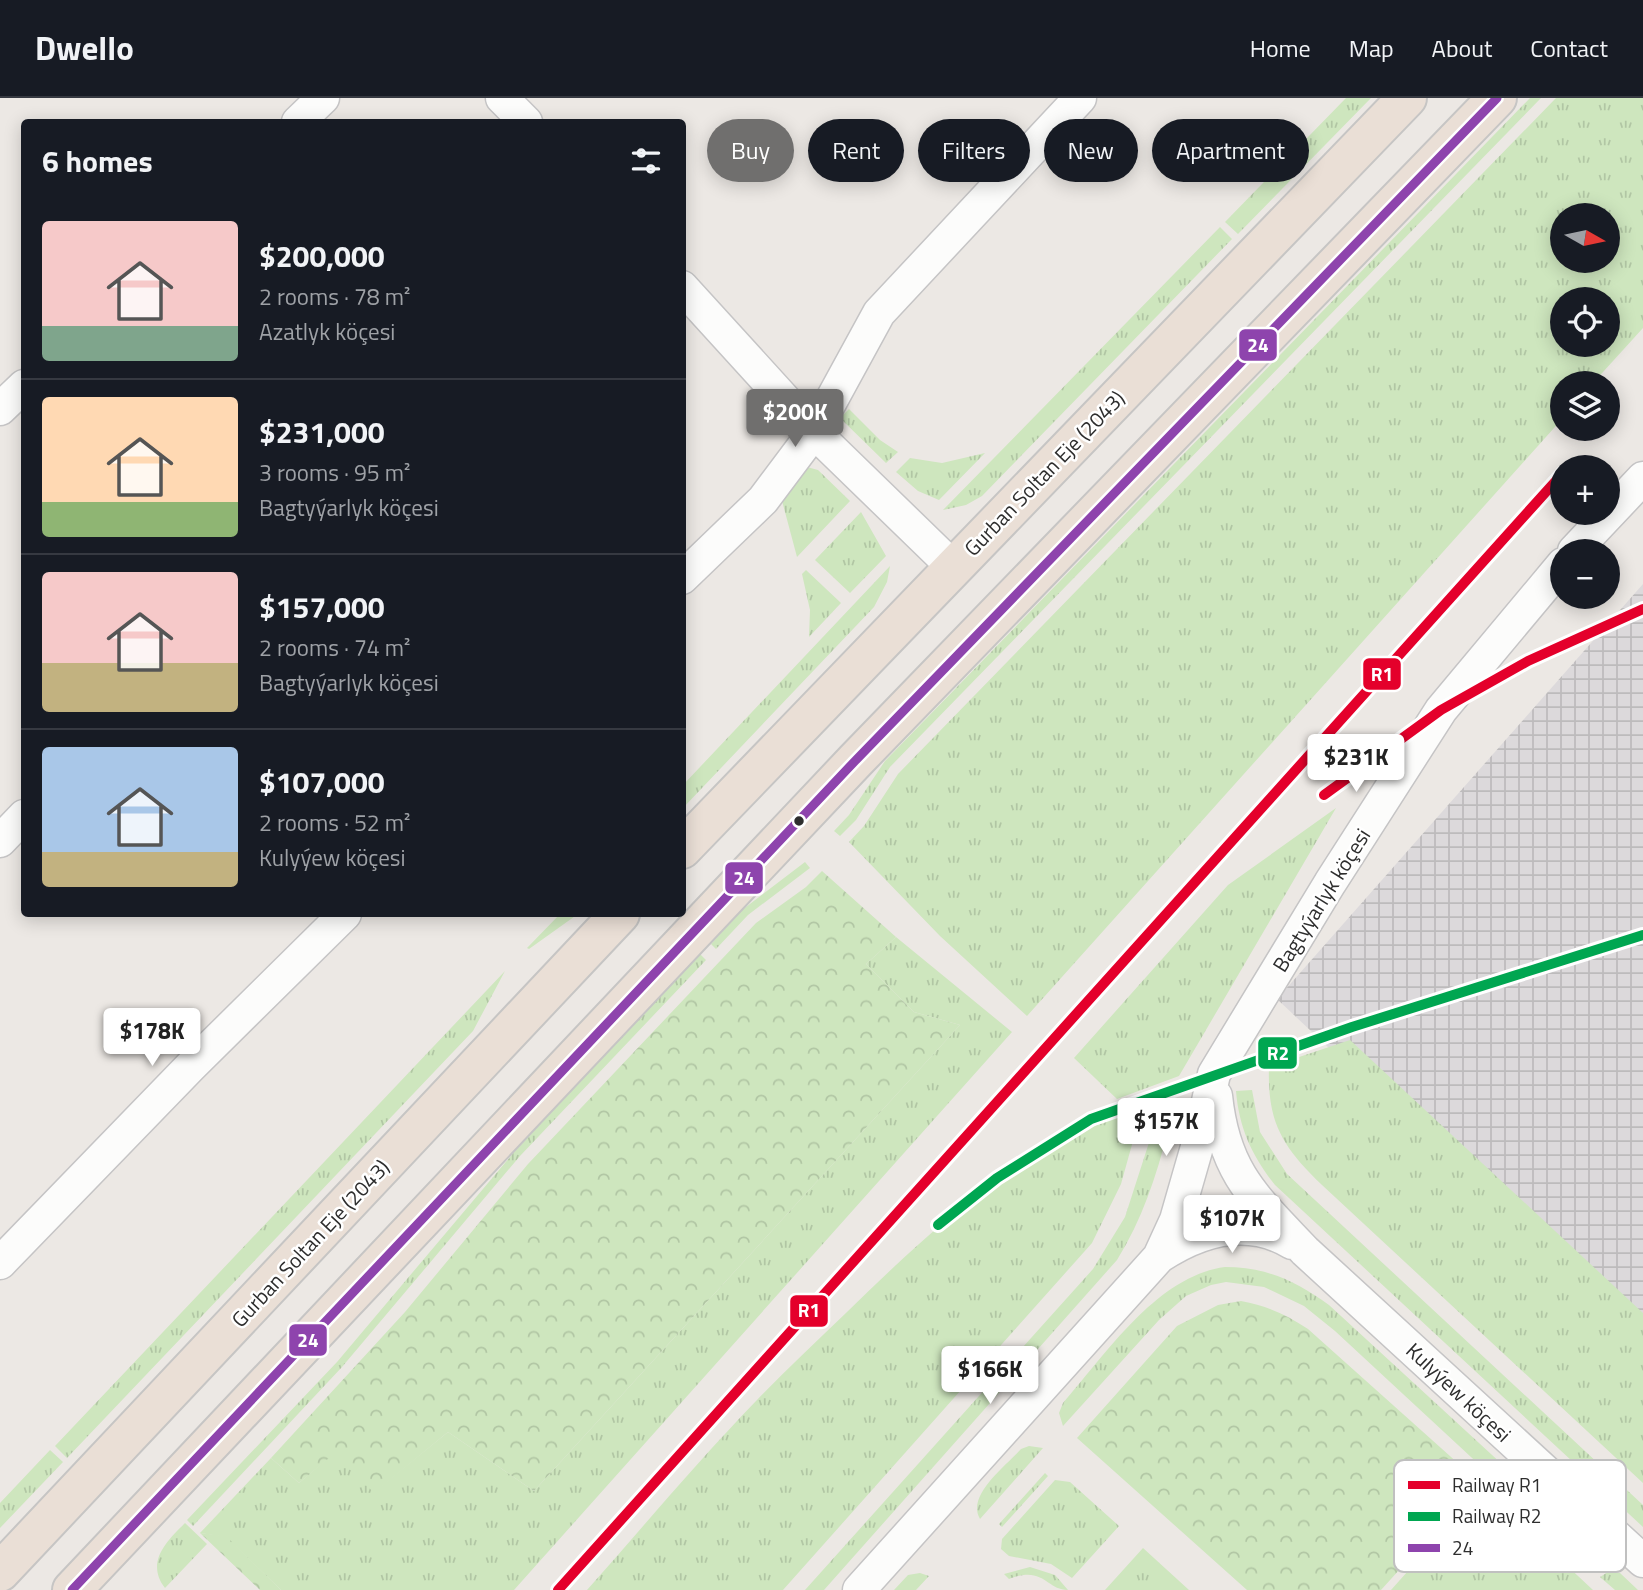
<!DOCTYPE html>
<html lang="en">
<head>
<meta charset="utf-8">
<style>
	body { margin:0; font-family:"Titillium Web",sans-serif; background:#242831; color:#f1f3f6; height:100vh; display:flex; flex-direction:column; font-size:26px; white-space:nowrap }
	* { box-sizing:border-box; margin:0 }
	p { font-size:23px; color:#9ea1a6 }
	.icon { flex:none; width:38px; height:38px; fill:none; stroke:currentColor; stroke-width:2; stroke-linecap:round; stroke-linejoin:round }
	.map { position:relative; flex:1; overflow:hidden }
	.sheet { position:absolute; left:21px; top:21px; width:665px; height:798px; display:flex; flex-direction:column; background:#171b24; border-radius:7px; box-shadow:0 4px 18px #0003 }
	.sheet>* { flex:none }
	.hud { position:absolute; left:707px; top:21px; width:665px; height:63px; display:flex; gap:14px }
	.needle { width:46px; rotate:99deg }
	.tools { position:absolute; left:1550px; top:105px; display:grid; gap:14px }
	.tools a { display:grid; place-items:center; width:70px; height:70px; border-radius:50%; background:#171b24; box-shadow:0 4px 18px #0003; font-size:35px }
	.price { position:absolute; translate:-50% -60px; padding:0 16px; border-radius:7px; background:#fff; color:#222; font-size:23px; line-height:46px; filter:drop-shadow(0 2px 4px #0008) }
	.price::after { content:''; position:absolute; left:50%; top:42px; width:21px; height:16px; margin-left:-10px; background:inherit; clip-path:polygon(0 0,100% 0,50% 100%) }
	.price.current { background:#706f6e; color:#fff }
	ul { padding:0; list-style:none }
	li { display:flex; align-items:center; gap:21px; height:175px; padding:0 21px }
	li+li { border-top:2px solid #363941 }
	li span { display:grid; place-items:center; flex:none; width:196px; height:140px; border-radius:7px; color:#555 }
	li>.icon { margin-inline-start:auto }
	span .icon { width:84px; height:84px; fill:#fffc; stroke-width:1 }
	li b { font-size:30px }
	h2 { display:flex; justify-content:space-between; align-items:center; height:84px; padding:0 21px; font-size:30px }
	.tag { padding:0 24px; border-radius:32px; background:#171b24; box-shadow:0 4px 18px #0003; font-size:24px; line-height:63px }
	.tag.current { background:#706f6e; color:#fff }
	header { display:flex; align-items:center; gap:42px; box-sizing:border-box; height:98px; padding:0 35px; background:#171b24; border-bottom:2px solid #363941 }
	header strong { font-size:33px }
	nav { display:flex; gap:38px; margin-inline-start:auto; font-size:24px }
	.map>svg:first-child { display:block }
	.industrial { fill:url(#industrial-grid) }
	.grass { fill:url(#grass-tufts); fill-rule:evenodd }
	.forest { fill:url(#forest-crowns) }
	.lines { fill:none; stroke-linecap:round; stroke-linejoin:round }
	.minor-casing { stroke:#c5c4c5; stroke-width:35 }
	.highway-casing { stroke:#c6c5c4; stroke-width:42 }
	.minor { stroke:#fcfcfb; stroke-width:32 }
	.highway { stroke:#eadfd6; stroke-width:38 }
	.bus-1-casing { stroke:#fff; stroke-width:14 }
	.bus-1 { stroke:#8e44ad; stroke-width:9 }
	.rail-1-casing { stroke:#fff; stroke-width:16 }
	.rail-2-casing { stroke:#fff; stroke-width:16 }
	.rail-1 { stroke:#e4002b; stroke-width:10 }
	.rail-2 { stroke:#00a651; stroke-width:10 }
	.bus-dot { fill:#2e2e2e; stroke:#fff; stroke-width:2.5 }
	.labels { text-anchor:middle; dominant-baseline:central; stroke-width:5; stroke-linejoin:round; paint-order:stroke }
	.street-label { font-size:21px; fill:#2e2e2e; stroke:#fff }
	.key { fill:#fff; stroke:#c0c0c0; stroke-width:2 }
	.key-label { font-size:19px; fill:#2e2e2e }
	.line-badge { stroke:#fff; stroke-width:2.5 }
	.badge-label { font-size:19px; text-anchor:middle; font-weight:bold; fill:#fff }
</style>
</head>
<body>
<header>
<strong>Dwello</strong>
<nav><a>Home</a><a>Map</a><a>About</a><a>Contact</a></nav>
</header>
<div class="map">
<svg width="1643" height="1492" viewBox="0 0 1643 1492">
	<defs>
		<pattern id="industrial-grid" width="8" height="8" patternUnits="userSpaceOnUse" patternTransform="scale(1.75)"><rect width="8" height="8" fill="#dcd9db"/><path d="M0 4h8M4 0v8" fill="none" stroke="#bdbbbc"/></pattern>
		<pattern id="grass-tufts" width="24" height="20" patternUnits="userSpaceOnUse" patternTransform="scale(1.75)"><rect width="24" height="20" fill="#cee6be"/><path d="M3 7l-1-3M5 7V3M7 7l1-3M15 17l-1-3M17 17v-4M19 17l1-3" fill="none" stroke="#b1c6a4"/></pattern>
		<pattern id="forest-crowns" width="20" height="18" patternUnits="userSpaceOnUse" patternTransform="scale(1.75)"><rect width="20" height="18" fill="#cee6be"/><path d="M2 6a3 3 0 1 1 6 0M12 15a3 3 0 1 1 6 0" fill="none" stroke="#b1c6a4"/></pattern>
	</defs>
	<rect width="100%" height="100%" fill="#ece8e4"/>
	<!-- industrial -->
	<path class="industrial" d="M1643 486V1246L1277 901Z"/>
	<!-- grass -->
	<path class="grass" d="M1346 0H1371L1238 136 1225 124Z
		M1530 0H1541L890 669 856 722 840 738 834 733 849 717 885 663Z
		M1556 0H1643V230L1593 285H1563V320L1027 918 940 838 849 744 864 728 898 676ZM1563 117H1608V163H1563ZM1563 201H1608V247H1563Z
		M1220 129 1232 141 982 398 966 407 943 412Z
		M849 311 880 342 898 354 886 365 840 320Z
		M985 355 939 402 918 393 896 374 910 360 942 365Z
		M807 369 818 372 850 403 797 459 781 399Z
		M861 414 886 458 850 495 815 462Z
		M890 468 887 484 874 509 683 710V687Z
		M806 472 841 505 809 539 810 512 802 476Z
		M1336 710 1179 978 1117 1001 1074 960 1228 787Z
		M805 764 810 770 748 817 716 851 711 846 742 812Z
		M560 816H578L529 851 527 850Z
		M896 839 1012 934 514 1492H281L226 1439 200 1435 271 1360 299 1385 335 1354 374 1394 448 1334 534 1393 960 927 914 914 866 866Z
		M700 856 706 862 520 1058 342 1269 193 1428 187 1422 337 1264 515 1053Z
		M505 873 473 933 67 1360 55 1348Z
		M1350 942 1643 1215V1385L1322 1087C1283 1049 1267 1025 1269 969Z
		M1252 992 1260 1034 1287 1076 1643 1407V1429L1275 1087C1252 1058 1239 1030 1236 993Z
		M1123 1014 1138 1025 1121 1086 1092 1145 783 1492H587C643 1429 698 1363 756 1303 786 1272 817 1243 847 1214 927 1136 1017 1051 1123 1014Z
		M1154 1029 1168 1033C1156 1079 1142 1122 1117 1162L824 1492H805L1093 1171 1125 1119Z
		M1225 1169C1266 1169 1296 1183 1329 1207L1578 1436 1567 1448 1335 1233 1304 1208 1264 1189 1226 1184 1211 1187 1186 1198 1159 1222 1063 1328 1059 1315 1063 1305C1106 1256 1157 1178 1225 1169Z
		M1029 1348 1043 1350 980 1421C966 1397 1006 1368 1021 1351Z
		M50 1352 63 1364 0 1430V1405Z
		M1045 1375 1048 1378 1002 1429 999 1426Z
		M1055 1382 1070 1384 1119 1428 1072 1480 1051 1466 1009 1458 1001 1451 1002 1441Z
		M1483 1389 1593 1492H1391Z
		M185 1425 207 1446 165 1490C145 1464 167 1443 185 1425Z
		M1143 1450 1189 1492H1105Z
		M1030 1469 1055 1477 1068 1492C1046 1492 1044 1467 1009 1481L1004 1476Z
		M1608 1474 1620 1475 1638 1492H1615L1600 1479Z
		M920 1475 929 1478 916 1492H894L908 1477Z"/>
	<!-- forest -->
	<path class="forest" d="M822 773 896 839 866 866 914 914 960 927 534 1393 448 1334 374 1395 335 1355 299 1385 271 1360 405 1214 528 1066 756 825 806 789Z
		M1241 1203C1267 1208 1286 1216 1308 1231L1479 1384 1381 1492H1247L1077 1340 1177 1228 1218 1207Z
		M200 1435 226 1438 281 1492H260Z"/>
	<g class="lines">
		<defs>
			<path id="minor" d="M502 0 526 24
				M298 24 323 0
				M682 189 814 334 953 469
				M0 311 24 288
				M1574 453 1643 380
				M682 480 763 402 814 334 879 215 1080 0
				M0 743 24 718
				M1216 998C1224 1075 1255 1100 1305 1153L1643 1463
				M1159 1159 1176 1122 1201 1035 1214 976 1330 785 1441 612 1563 466
				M0 1165 190 969 345 816
				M859 1492 1159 1159C1200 1132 1247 1118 1292 1145"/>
			<path id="highway" d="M682 751 1407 0
				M0 1474 620 816
				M72 1492 855 663 1497 0"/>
		</defs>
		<!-- minor casing -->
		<use href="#minor" class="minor-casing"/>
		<!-- highway casing -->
		<use href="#highway" class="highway-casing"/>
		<!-- minor -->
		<use href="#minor" class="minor"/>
		<!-- highway -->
		<use href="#highway" class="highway"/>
		<defs>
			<path id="bus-1" d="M72 1492 855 663 1497 0"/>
		</defs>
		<!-- bus-1 casing -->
		<use href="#bus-1" class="bus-1-casing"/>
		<!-- bus-1 -->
		<use href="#bus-1" class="bus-1"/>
		<defs>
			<path id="rail-1" d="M1324 697 1441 612 1528 563 1643 511
				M558 1492 1563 375"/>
			<path id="rail-2" d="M938 1127 997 1080 1091 1021 1352 929 1643 837"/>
		</defs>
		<!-- rail-1 casing -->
		<use href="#rail-1" class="rail-1-casing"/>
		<!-- rail-2 casing -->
		<use href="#rail-2" class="rail-2-casing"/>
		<!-- rail-1 -->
		<use href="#rail-1" class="rail-1"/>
		<!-- rail-2 -->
		<use href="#rail-2" class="rail-2"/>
	</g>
	<!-- markers -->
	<circle class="bus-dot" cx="799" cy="723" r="6"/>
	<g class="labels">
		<!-- street labels -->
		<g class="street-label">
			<text transform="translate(1044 375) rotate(-46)">Gurban Soltan Eje (2043)</text>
			<text transform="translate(1321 802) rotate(-58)">Bagtyýarlyk köçesi</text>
			<text transform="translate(310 1145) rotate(-47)">Gurban Soltan Eje (2043)</text>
			<text transform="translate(1459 1294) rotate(43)">Kulyýew köçesi</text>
		</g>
	</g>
	<!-- legend -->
	<rect x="1394" y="1362" width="232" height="112" rx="10" class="key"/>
	<rect x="1408" y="1383" width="32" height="8" fill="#e4002b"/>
	<rect x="1408" y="1414" width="32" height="9" fill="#00a651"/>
	<rect x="1408" y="1446" width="32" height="8" fill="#8e44ad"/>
	<g class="key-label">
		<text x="1452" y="1394">Railway R1</text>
		<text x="1452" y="1425">Railway R2</text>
		<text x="1452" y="1457">24</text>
	</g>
	<g class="line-badge">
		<rect x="1238" y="230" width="40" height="34" rx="7" fill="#8e44ad"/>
		<rect x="1362" y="559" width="40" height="34" rx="7" fill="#e4002b"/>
		<rect x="724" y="763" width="40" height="34" rx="7" fill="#8e44ad"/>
		<rect x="1257" y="938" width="41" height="34" rx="7" fill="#00a651"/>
		<rect x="789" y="1196" width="40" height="34" rx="7" fill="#e4002b"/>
		<rect x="288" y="1225" width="40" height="34" rx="7" fill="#8e44ad"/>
	</g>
	<g class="badge-label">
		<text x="1258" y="254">24</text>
		<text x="1382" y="583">R1</text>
		<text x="744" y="787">24</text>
		<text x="1278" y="962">R2</text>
		<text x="809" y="1219">R1</text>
		<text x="308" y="1249">24</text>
	</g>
</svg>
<div class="tools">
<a><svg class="needle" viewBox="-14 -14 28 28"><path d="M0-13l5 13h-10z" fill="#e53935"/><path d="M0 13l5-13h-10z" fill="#9ea1a6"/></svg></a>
<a><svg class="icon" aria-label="locate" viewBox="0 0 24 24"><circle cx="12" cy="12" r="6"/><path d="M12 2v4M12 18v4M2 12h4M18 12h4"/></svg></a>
<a><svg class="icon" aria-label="layers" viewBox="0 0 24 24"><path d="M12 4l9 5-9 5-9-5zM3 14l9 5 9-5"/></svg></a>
<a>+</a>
<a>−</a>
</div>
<b class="price current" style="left:795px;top:351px">$200K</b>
<b class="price" style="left:1356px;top:696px">$231K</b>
<b class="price" style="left:152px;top:970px">$178K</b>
<b class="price" style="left:1166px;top:1060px">$157K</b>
<b class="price" style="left:1232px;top:1157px">$107K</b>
<b class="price" style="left:990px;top:1308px">$166K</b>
<div class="hud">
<a class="tag current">Buy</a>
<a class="tag">Rent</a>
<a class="tag">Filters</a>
<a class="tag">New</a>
<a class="tag">Apartment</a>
</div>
<section class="sheet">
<h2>6 homes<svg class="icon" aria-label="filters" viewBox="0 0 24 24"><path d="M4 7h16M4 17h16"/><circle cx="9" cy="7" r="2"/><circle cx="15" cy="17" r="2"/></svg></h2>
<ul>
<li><span style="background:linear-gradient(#f6c9c9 75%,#7fa58c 0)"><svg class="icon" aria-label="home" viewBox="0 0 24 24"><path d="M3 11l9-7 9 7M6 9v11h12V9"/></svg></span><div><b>$200,000</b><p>2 rooms · 78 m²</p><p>Azatlyk köçesi</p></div></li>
<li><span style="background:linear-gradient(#ffd9b3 75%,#8fb573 0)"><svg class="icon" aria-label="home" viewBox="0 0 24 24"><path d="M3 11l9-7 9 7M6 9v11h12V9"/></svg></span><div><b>$231,000</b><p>3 rooms · 95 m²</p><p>Bagtyýarlyk köçesi</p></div></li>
<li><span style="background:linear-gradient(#f6c9c9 65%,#c2b280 0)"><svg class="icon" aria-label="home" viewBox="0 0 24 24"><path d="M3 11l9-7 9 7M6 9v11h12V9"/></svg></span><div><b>$157,000</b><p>2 rooms · 74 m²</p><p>Bagtyýarlyk köçesi</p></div></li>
<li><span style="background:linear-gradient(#a9c7e8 75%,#c2b280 0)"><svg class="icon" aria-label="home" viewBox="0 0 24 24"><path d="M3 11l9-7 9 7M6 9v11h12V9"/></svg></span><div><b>$107,000</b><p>2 rooms · 52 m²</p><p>Kulyýew köçesi</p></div></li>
</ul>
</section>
</div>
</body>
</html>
